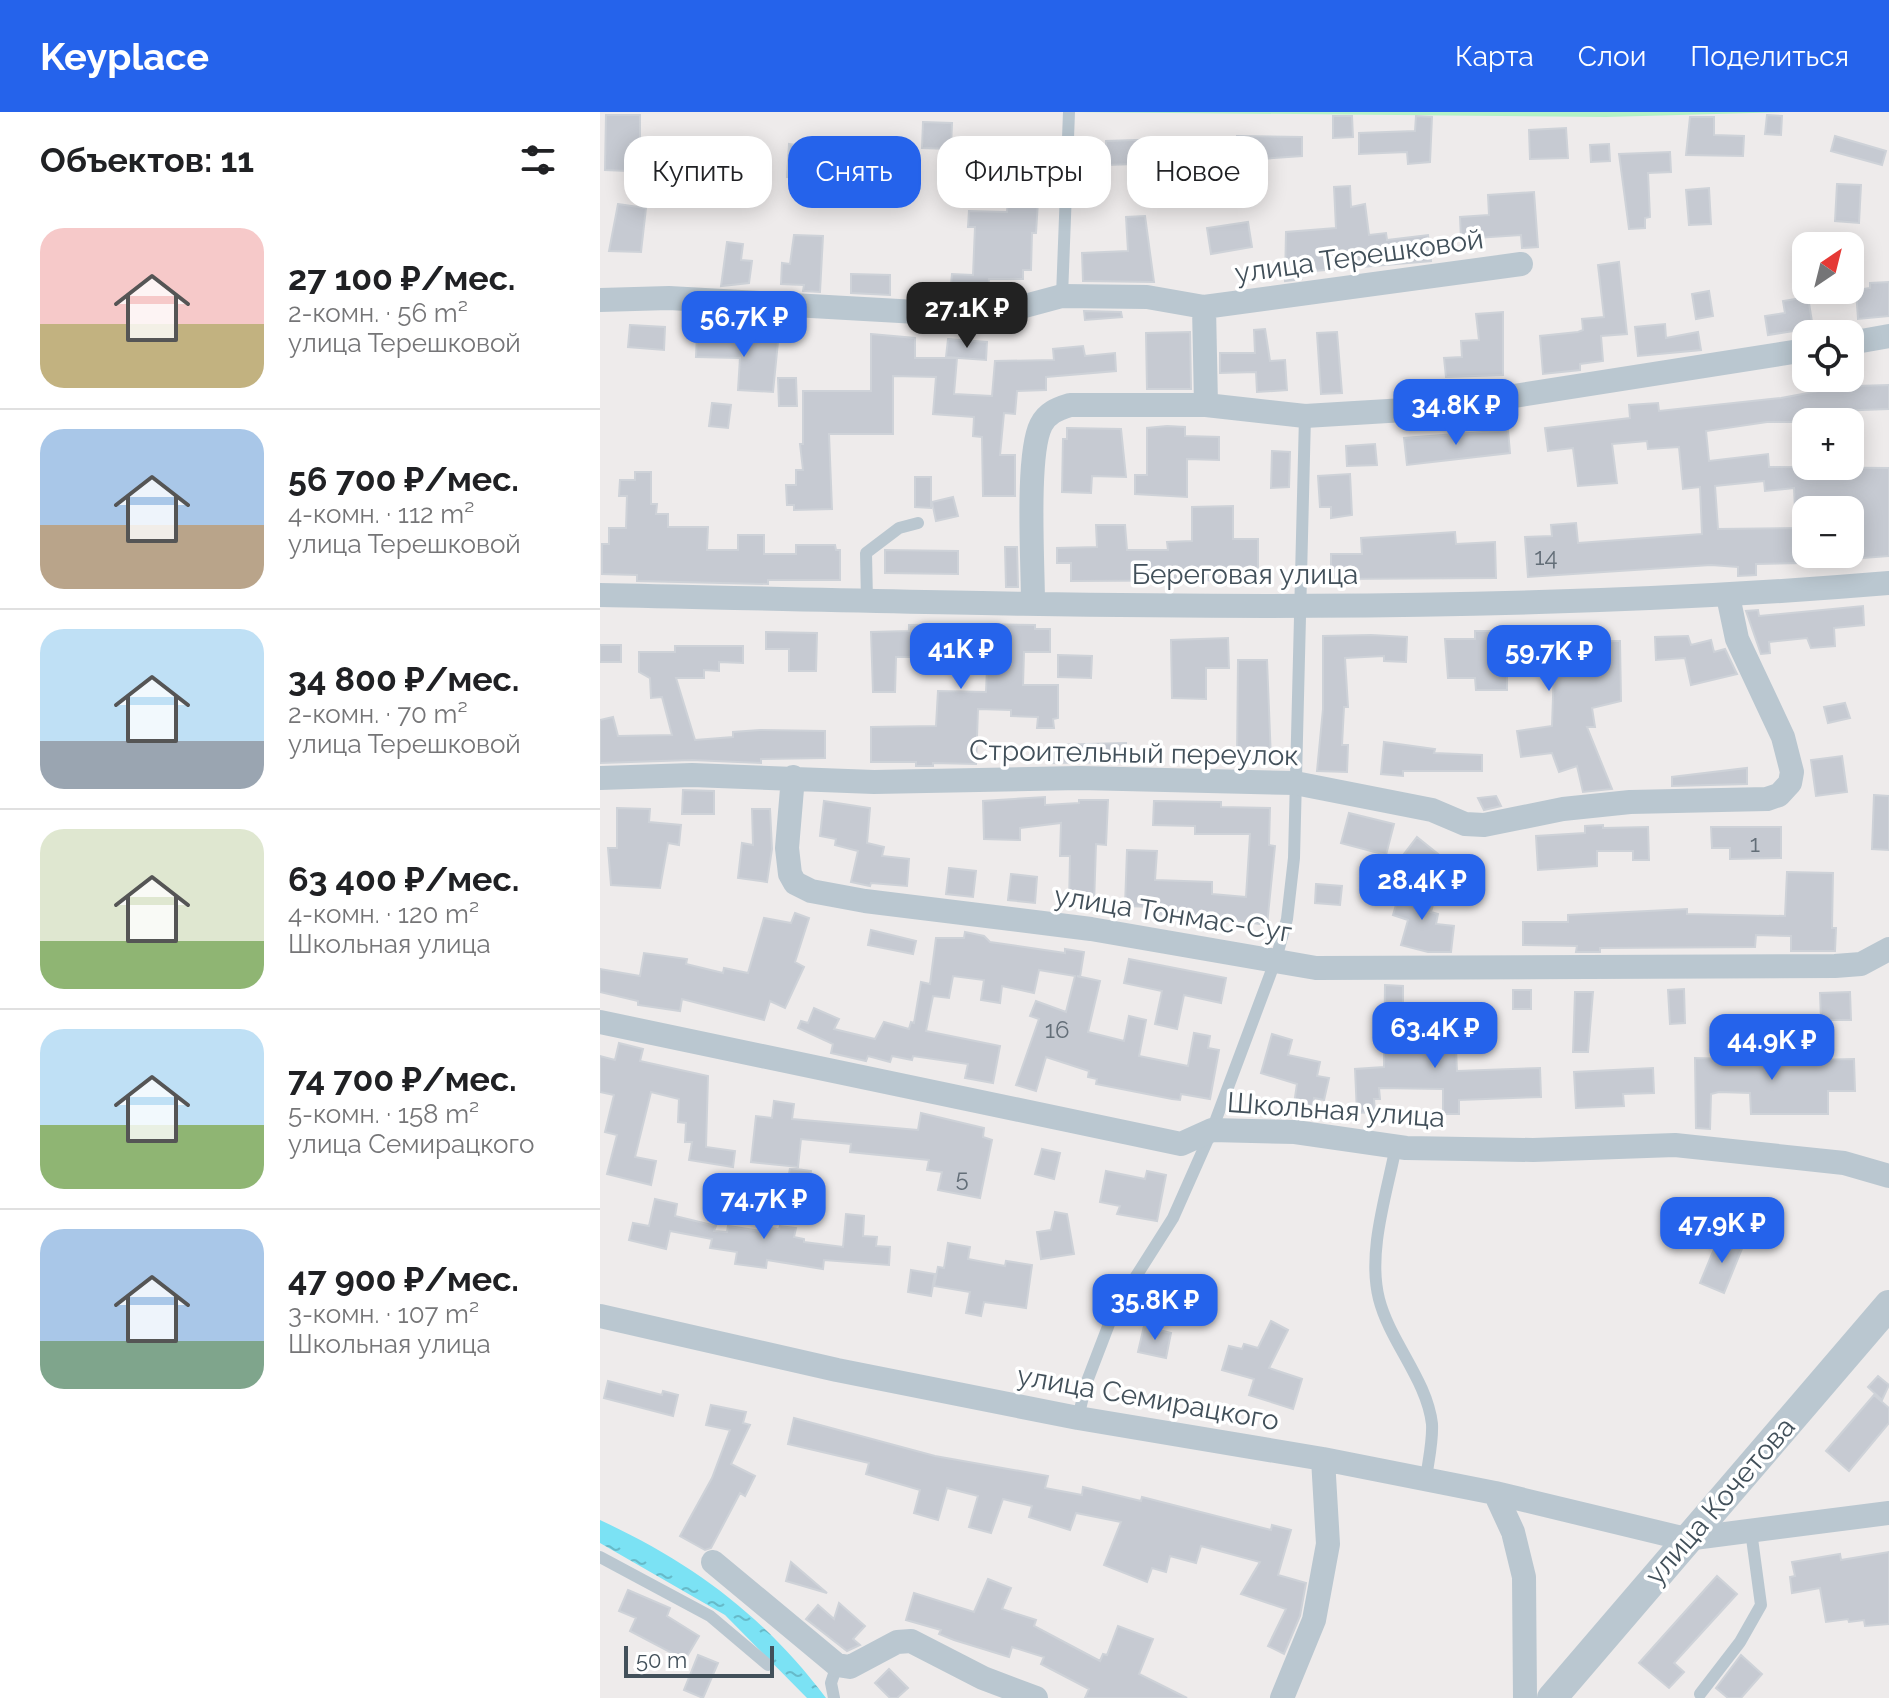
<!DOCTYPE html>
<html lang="ru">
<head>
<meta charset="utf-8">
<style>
	body { margin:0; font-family:Raleway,sans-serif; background:#f2f2f2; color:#202124; height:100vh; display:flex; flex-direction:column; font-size:30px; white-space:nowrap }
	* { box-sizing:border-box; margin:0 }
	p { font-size:26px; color:#757577 }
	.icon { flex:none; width:44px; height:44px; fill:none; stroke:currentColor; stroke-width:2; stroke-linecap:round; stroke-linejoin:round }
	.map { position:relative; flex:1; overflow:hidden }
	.panel { display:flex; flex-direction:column; background:#fff; width:600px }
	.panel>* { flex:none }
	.top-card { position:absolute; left:24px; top:24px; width:760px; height:72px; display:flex; gap:16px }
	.needle { width:52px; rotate:35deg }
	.tools { position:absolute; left:1192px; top:120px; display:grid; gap:16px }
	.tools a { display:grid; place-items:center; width:72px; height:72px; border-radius:16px; background:#fff; box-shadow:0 4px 20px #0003; font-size:40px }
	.scale { position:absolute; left:24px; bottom:20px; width:150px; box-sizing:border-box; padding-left:8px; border:4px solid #42505a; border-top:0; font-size:22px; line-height:28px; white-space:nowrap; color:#42505a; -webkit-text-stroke:6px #fff; paint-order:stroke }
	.price { position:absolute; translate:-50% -68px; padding:0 18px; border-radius:16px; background:#2563eb; color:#fff; font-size:26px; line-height:52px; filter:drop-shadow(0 2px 4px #0008) }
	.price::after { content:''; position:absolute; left:50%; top:48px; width:24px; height:18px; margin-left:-12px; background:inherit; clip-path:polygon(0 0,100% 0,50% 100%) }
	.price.active { background:#222; color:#fff }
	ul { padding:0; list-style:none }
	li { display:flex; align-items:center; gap:24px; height:200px; padding:0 40px }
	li+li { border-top:2px solid #e0e0e0 }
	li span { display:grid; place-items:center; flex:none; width:224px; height:160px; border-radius:24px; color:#555 }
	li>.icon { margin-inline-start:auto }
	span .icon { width:96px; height:96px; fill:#fffc; stroke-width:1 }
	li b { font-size:34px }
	h2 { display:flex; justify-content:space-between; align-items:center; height:96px; padding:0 40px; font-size:34px }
	.tag { padding:0 28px; border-radius:24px; background:#fff; box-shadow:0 4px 20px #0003; font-size:28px; line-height:72px }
	.tag.active { background:#2563eb; color:#fff }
	header { display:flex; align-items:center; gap:48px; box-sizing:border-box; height:112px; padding:0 40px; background:#2563eb; color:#fff }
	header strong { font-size:38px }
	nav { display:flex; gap:44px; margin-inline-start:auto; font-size:28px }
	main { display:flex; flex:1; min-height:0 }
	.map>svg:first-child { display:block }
	.grass { fill:url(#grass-tufts) }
	.water { fill:url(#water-ripples) }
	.building { fill:#c6cad2; stroke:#ced2d8; stroke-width:2 }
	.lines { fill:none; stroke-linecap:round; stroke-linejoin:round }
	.service { stroke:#bac7d0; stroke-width:12 }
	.minor { stroke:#bac7d0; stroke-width:24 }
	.tertiary { stroke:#bac7d0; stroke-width:30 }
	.labels { text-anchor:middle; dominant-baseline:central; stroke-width:7; stroke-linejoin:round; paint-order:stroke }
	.number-label { font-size:24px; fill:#636e78 }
	.street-label { font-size:28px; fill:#42505a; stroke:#fff }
</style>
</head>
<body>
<header>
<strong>Keyplace</strong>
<nav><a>Карта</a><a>Слои</a><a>Поделиться</a></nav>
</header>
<main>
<section class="panel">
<h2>Объектов: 11<svg class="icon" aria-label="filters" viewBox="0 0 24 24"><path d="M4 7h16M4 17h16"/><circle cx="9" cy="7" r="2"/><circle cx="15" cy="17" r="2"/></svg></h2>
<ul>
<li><span style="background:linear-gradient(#f6c9c9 60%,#c2b280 0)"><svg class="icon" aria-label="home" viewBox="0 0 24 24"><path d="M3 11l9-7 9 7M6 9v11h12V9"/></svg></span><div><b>27 100 ₽/мес.</b><p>2-комн. · 56 m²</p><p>улица Терешковой</p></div></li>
<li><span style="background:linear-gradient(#a9c7e8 60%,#b9a48a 0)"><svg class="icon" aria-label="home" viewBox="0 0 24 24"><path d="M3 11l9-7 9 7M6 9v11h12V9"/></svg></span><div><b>56 700 ₽/мес.</b><p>4-комн. · 112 m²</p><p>улица Терешковой</p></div></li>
<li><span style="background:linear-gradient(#bfe0f5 70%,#9aa5b1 0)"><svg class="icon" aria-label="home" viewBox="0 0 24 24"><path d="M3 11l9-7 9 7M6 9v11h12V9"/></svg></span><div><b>34 800 ₽/мес.</b><p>2-комн. · 70 m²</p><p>улица Терешковой</p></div></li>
<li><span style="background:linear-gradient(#dfe7d0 70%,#8fb573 0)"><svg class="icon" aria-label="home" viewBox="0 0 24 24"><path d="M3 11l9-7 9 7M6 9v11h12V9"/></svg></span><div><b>63 400 ₽/мес.</b><p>4-комн. · 120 m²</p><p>Школьная улица</p></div></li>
<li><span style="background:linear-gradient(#bfe0f5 60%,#8fb573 0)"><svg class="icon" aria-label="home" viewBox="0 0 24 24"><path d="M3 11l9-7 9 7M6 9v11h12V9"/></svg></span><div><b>74 700 ₽/мес.</b><p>5-комн. · 158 m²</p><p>улица Семирацкого</p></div></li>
<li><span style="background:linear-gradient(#a9c7e8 70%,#7fa58c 0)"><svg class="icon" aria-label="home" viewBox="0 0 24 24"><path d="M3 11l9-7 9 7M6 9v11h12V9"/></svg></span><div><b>47 900 ₽/мес.</b><p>3-комн. · 107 m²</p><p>Школьная улица</p></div></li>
</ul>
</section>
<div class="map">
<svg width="1289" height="1586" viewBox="0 0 1289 1586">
	<defs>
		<pattern id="grass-tufts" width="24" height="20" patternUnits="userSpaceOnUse" patternTransform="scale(2)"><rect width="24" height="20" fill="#b3f2c7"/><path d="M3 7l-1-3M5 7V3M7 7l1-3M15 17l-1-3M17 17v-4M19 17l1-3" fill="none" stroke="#9bd1ad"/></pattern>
		<pattern id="water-ripples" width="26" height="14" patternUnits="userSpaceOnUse" patternTransform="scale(2)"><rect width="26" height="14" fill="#7be2f4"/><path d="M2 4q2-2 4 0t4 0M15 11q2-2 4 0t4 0" fill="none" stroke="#66bac9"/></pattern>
	</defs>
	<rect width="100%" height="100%" fill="#eeebeb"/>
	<!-- grass -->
	<path class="grass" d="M469 0H1187L1006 5Z"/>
	<!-- water -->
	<path class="water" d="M0 1408C93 1451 164 1504 226 1586H207L125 1503 0 1431Z"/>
	<!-- building -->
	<path class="building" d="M6 3H40V32H30L28 59 5 58Z
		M1167 3 1182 4 1181 23 1165 22Z
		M733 4H752L753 25 733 26Z
		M816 4 832 5 830 50 808 52 807 40 759 42V21L815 19Z
		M1090 5H1114V23L1144 24 1143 44 1086 43Z
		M323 10 352 11 351 37 322 36Z
		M966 16 968 46 930 47 929 18Z
		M637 24 702 25V44L633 49V70L605 72V28L637 29Z
		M1235 24 1286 39 1282 53 1231 39Z
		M565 27 566 51 506 53V29Z
		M370 31 386 32 385 52 370 51Z
		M189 32 204 34 202 66 187 65Z
		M1009 32 1010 49 991 50 990 33Z
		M1070 40 1071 60 1048 61 1050 105 1045 106V116L1029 117 1019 42Z
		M283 45V70H255V46Z
		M1237 72 1261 73 1259 111 1235 109Z
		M750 74 751 95 765 92 769 123 786 121 787 128 828 123 831 149 702 160V167L685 169 686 120 736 116 734 75Z
		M1109 76 1111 112 1089 113 1086 78Z
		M934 80 938 135 922 136 921 123 861 127 860 105 889 103 888 83Z
		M408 87 438 89 436 121H432L431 158H423V167H389L387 187 350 183 352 162 373 163 375 115H368L369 99 407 100Z
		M18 92 46 96 41 140 9 139Z
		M545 104 554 170 483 169 482 141 528 139 526 105Z
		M648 110 652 135 611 142 607 116Z
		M194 123 223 124 220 180 203 179 204 173 181 172 182 151 190 152Z
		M127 130 143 132 141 148 152 149 149 171 121 174Z
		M1019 150 1027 222 1001 224 1003 249 980 252V258L943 262 940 224 978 220 983 218 982 207 1004 205 998 153Z
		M251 162 290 163V183L251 181Z
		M1289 170V204L1258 207 1256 178 1270 176V171Z
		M1109 179 1113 204 1096 207 1092 182Z
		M1208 185 1213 216 1168 223 1165 204 1185 201 1183 189Z
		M484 199 521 200 522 205 485 208Z
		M903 200V263L846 265 844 246 862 245 861 229 879 228 876 202Z
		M1065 212 1066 226 1098 220 1101 238 1038 244 1035 215Z
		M30 213 65 215 64 238 28 235Z
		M665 217 670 249 685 248 687 278 657 280 656 260 620 261V241H655L654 218Z
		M590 220 591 277H547L546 221Z
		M737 220 742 281 721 282 717 221Z
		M97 222H131V225L178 230 173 280 138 278 140 246 96 245Z
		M271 222 315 226V246H357L354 282 392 284 395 249 454 248 453 237 483 234 485 244 515 241 516 259 446 265V278L417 279 415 302 404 301 400 343H415V384H383L382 325 373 324 374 305 333 302 336 265 293 264V322H229L232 397 194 398V393H187L186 373H196V358H203L200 332H203V279H271Z
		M348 227 387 230 386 248 346 245Z
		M178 266H196L197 294H179Z
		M1289 273V297L1235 299 1236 310H1167L1106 319 1109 349 1168 342 1169 355 1289 356V444L1250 447V398H1195L1194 376 1165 379 1164 369 1115 374 1118 417 1206 416V451L1156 452V463L1138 464V455L1111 453 928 465 925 425 952 424 951 413 976 411 978 431 1102 422 1100 375 1083 377 1079 335 1048 337 1047 329 1012 332 1017 371 978 374 973 336 948 339 945 316 1030 306 1029 293 1058 291 1059 299 1181 286 1224 278V275Z
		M112 291 131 293 128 316 109 314Z
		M567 314 585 315V324L619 325V348L587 347V385L535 382V363H547V316Z
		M467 316 521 317 526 365 492 364 491 381 462 380 463 327H467Z
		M908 318 910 341 807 353 804 326Z
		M775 332 777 353 747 354 746 334Z
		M672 339 690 340 689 375 671 376Z
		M35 360H51V392H57L56 402H68V415H108L107 438H138V423H164V442H196V433H235L236 438H240V468H168V472L37 469V463L2 462V432H9V416H26L27 384H19L20 368H35Z
		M750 362 752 403 731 406V395H720L718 364Z
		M315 365H331V396L315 395Z
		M353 385 358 404 336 409 332 390Z
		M633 394V427H658V468L471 469V451H457V436L497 435 496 413H525L527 438H568L567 430 592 429V395Z
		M855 420 856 432 895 430 896 466 731 467V442H762L761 426Z
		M405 435H417L418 475H406Z
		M285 438 358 439V462L285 461Z
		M1263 494 1264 513 1234 516 1235 534 1211 536 1207 526 1169 530 1170 541 1161 542 1146 499 1158 498 1159 504Z
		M372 512 435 513V517H450V540H424L423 573H458V606L453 607 454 616H437L438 605 411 604V598L378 597 376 652 333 651V654H316V650H271V615L336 614 338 579 386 580 388 533H317L318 545H296L295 580H273L271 520 309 519V513Z
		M875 519H907V528L952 529V537H996L995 529H1020L1021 589 992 596 995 615H987L1012 677 983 680 977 654 959 660 952 641 921 645 917 619 952 614 954 557 907 556V578H876L875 566H848L845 527H875Z
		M166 520 217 521 216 559H189V537H166Z
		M771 523 807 525 806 550 784 549V544L745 546 748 595H744L742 633H748L747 660 717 659 723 597V524Z
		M1088 524 1091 533 1111 528 1114 540 1125 537 1137 562 1091 573 1085 546 1056 548 1055 525Z
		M628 526 629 556H606V587L572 586 571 528Z
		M0 533H21V550H0Z
		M75 534H143V551L119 550V559L104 558V566H76L95 628 133 625V620L160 618 225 619V646L161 647V651L92 648 0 651V608L13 605 18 624 72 623 62 585 51 586 50 566 39 560V540H75Z
		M458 543 492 544 491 566 458 565Z
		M638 548H667L671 648 637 650Z
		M1245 591 1250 606 1228 611 1224 595Z
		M784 630 835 637 834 641 882 643V659H803V664L781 662Z
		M526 631V650L449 651V633Z
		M1242 644 1247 680 1216 684 1211 648Z
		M1147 656V672L1072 674V665Z
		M83 678 114 679V702H82Z
		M1274 683 1289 684V738L1272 737Z
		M896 684 901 694 884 698 878 686Z
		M445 685V693L479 691V688H508L506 733 496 732 494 793 469 792 470 744H460L461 711 420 716V728L384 727 383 689Z
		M224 689 270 696 267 731 284 735 282 744 309 747 307 774 271 771 270 774 251 770 258 739 235 733 236 727 220 724Z
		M554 689 621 690V695L670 696 669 733 675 734 667 813 614 805 555 802V795L525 794 527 738 557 739 555 768 612 770V782L646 785 650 722H595V714L553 713Z
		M17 696 50 697 49 710 81 713 79 733 68 731 60 776 11 773 8 736H17Z
		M152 697H170L172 737 167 770 138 766 142 731 153 733Z
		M749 701 794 712 786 743 741 731Z
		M1003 713V716L1048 715 1049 748H1033V739H997V754L938 758 936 724 985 721V714Z
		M1111 715H1181V746L1130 747V736H1112Z
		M817 725 838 742 829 753 801 746Z
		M349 756 376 759 373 785 346 782Z
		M1187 760 1233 761 1232 816H1236L1235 839H1191V824L1156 823 1155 835 1000 836V840H976L977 834 923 833V810H968V803L1087 797V802L1185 804Z
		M411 762 437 765 435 791 408 788Z
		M716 772 742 774 740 793 715 791Z
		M802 772 836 782 831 800 838 802 836 812 854 814 851 840H828L801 833 808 808 793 803Z
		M195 801 209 806 195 850 204 855 185 896 170 889 164 908 82 887 80 899 38 893V889L0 880V857L40 864 44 841 87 847 86 852 123 861 124 856 148 861 164 806 191 811Z
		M271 818 316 829 313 842 268 833Z
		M365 820 384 824 390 830 465 841V837L484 840 480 865 477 864 500 869 488 920 524 929 529 904 546 908 539 944 588 954 594 921 610 924 608 936 619 938 610 987 581 982 580 988 572 987 496 972 497 967 488 965 489 959 446 945 436 979 416 973 439 907 430 904 436 889 466 900 475 864 439 858 434 881 402 874 400 891 381 888 384 868 353 864 349 886 333 884 326 919 400 934 393 971 365 966 368 952 313 944 312 948 292 944 290 950 268 944 266 949 231 941 233 932 198 916 201 909 208 911 214 896 239 907 234 917 275 927 284 910 309 917 311 910 314 911 321 870 330 872 336 826H364Z
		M529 847 626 866 621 891 584 883 577 917 555 912 562 879 524 871Z
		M785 873 803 874V937H856L857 959 940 956 941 985 859 988V1002H843V977L779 976 780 987H774L775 1000 757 1001 755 957 784 955Z
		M1084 877 1085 911 1070 912 1068 878Z
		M913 878H931V897H913Z
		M975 880H993L988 940H973Z
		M1250 880 1251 908H1221L1220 881Z
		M672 922 692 928 688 943 720 950 717 964 729 966 724 988 714 986 712 996 694 992 697 972 661 961Z
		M19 931 43 937 40 949 108 964 106 1035 135 1039 133 1055 89 1048 92 1030H85L86 1011 78 1010 79 987 51 980 35 1045 56 1049 51 1073 7 1062 17 1023 5 1020 14 983 0 980V944L15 948Z
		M1193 931H1211L1212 948 1254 947 1255 979H1228V1002H1151L1150 981 1119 980 1111 982 1110 1017 1096 1016 1095 946 1130 947V933H1149V951H1194Z
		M1053 956 1054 981 1023 982 1024 994 976 996 974 960Z
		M174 989 194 992 192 1007 318 1018 321 1001 384 1016 383 1025 392 1028 380 1086 338 1078 342 1060 327 1058 329 1048 250 1040 251 1032 201 1027 198 1055 151 1050 156 1004 172 1006Z
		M442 1037 460 1041 454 1067 435 1062Z
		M190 1056 211 1059 207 1084 186 1081Z
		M506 1059 545 1067 547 1059 566 1063 557 1109 517 1102 520 1094 500 1090Z
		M55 1087 77 1092 75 1104 116 1114 114 1119 127 1120 128 1114 161 1119 162 1115 179 1117 180 1114 196 1116 194 1125 204 1127V1130L243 1135 246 1102 264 1104 263 1124 277 1125 276 1134 290 1135 289 1153 224 1148 223 1157 167 1148 166 1156 135 1152 137 1140 110 1136 112 1127 70 1119 66 1137 29 1128 33 1111 49 1114Z
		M455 1100 467 1102 474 1142 441 1147 437 1120 451 1118Z
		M1119 1125 1143 1134 1124 1181 1100 1171Z
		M348 1131 370 1135 368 1147 405 1154 406 1149 432 1153 426 1196 384 1190 381 1204 366 1201 370 1180 334 1174 338 1155 344 1156Z
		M311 1158 335 1162 331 1184 308 1180Z
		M671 1209 688 1218 669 1256 702 1267 693 1297 649 1283 654 1267 622 1258 629 1234 642 1237 644 1232 658 1236Z
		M544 1214 571 1221 566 1246 538 1240Z
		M1278 1264 1289 1273 1282 1288 1268 1275Z
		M8 1269 62 1283 63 1279 78 1283 73 1304 4 1286Z
		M1274 1283 1289 1296V1311L1249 1359 1226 1339Z
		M111 1293 146 1300 143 1311 150 1313 131 1352 155 1364 145 1384 140 1381 111 1436 105 1438 80 1424 112 1366 130 1318 106 1313Z
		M194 1306 335 1344 448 1364 445 1376 482 1383 483 1375 541 1389 542 1385 671 1418 672 1413 691 1418 678 1463 706 1471 700 1504 684 1542 668 1534 686 1497 641 1482 660 1450 601 1434 596 1451 570 1444 566 1460 552 1456 547 1470 504 1453 521 1410 476 1401 470 1418 429 1405 432 1394 403 1387 391 1421 369 1415 378 1384 347 1376 338 1408 314 1401 320 1378 266 1362 269 1351 188 1332Z
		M1289 1440V1512L1265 1514 1264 1508 1249 1510 1248 1507 1226 1510 1220 1476 1192 1481 1190 1465 1195 1464 1192 1450 1240 1442 1241 1448Z
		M191 1450 227 1481 186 1469Z
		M1117 1464 1137 1482 1074 1551 1084 1560 1069 1576 1039 1551Z
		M388 1467 411 1476 402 1497 436 1508 434 1514 500 1549 503 1542 507 1543 518 1514 553 1527 539 1562 587 1586H485L489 1577 441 1552 444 1545 412 1535 409 1545 354 1528 339 1522 341 1518 306 1508 314 1481 374 1500Z
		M28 1478 70 1496 67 1504 99 1524 85 1548 30 1519 36 1506 19 1499Z
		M239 1491 265 1514 253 1527 260 1533 247 1539 206 1507 218 1493 234 1507Z
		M98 1543 118 1551 103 1586 84 1578Z
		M1141 1543 1162 1562 1141 1586H1128L1116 1576Z
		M289 1557 308 1576 297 1586H290L275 1571Z"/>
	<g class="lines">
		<!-- service -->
		<path class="service" d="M462 184 469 0
			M267 489 266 441 299 416 318 411
			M796 1034C787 1081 767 1140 779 1187 790 1230 827 1268 832 1312 833 1330 828 1350 826 1367
			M478 1306 486 1272 514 1199 573 1106 612 1018 676 847 687 807 694 746 705 304
			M0 1445 110 1504 168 1553
			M1100 1582 1140 1530 1161 1493 1151 1419
			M234 1586 231 1571 237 1553"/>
		<!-- minor -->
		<path class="minor" d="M0 188 69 186 388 204 462 184 547 185 604 195 921 152
			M604 195 606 293 705 304 838 296 1206 238
			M1250 231 1289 224
			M0 483C429 492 861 507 1289 471
			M433 491C433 453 426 343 441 313 447 301 457 297 470 293H606
			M193 665 187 736 190 762 195 771 211 779 265 789 491 817 716 856 1235 854 1261 852 1289 837
			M0 666 92 663 274 670 480 666 695 671 832 698 865 712 884 713 963 697 1030 690 1167 687 1179 683 1190 671 1192 660 1183 625 1137 527 1128 484
			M0 910 581 1032 612 1018 695 1020 806 1036 933 1038 1075 1033 1244 1051 1289 1064
			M0 1204 237 1258 478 1306 723 1347 895 1381 1086 1427 1289 1401
			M895 1381 913 1420 924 1465 925 1586
			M113 1450 237 1553 250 1555 297 1530 311 1529 383 1566 436 1586
			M682 1586 714 1508 728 1432 723 1347"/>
		<!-- tertiary -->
		<path class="tertiary" d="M952 1586 1289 1193"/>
	</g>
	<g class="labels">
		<!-- number labels -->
		<g class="number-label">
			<text x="946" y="444">14</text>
			<text x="1155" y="731">1</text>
			<text x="457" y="917">16</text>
			<text x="362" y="1065">5</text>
		</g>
		<!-- street labels -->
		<g class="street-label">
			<text transform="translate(759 144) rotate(-8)">улица Терешковой</text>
			<text x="645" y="462">Береговая улица</text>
			<text transform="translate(534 641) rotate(1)">Строительный переулок</text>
			<text transform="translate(573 802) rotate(9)">улица Тонмас-Суг</text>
			<text transform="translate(736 998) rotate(4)">Школьная улица</text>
			<text transform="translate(548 1286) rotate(10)">улица Семирацкого</text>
			<text transform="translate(1120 1389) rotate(-49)">улица Кочетова</text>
		</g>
	</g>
</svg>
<div class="tools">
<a><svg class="needle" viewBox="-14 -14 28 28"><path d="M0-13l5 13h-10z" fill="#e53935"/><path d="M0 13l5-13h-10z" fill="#757577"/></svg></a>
<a><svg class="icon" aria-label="locate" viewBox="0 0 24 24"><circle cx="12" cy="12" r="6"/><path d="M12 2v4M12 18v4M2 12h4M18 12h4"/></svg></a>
<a>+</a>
<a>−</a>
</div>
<div class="scale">50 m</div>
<b class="price active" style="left:367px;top:238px">27.1K ₽</b>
<b class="price" style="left:144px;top:247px">56.7K ₽</b>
<b class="price" style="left:856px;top:335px">34.8K ₽</b>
<b class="price" style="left:361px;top:579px">41K ₽</b>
<b class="price" style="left:949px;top:581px">59.7K ₽</b>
<b class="price" style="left:822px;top:810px">28.4K ₽</b>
<b class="price" style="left:835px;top:958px">63.4K ₽</b>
<b class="price" style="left:1172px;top:970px">44.9K ₽</b>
<b class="price" style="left:164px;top:1129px">74.7K ₽</b>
<b class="price" style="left:1122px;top:1153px">47.9K ₽</b>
<b class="price" style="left:555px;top:1230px">35.8K ₽</b>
<div class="top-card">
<a class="tag">Купить</a>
<a class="tag active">Снять</a>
<a class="tag">Фильтры</a>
<a class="tag">Новое</a>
</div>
</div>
</main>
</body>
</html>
